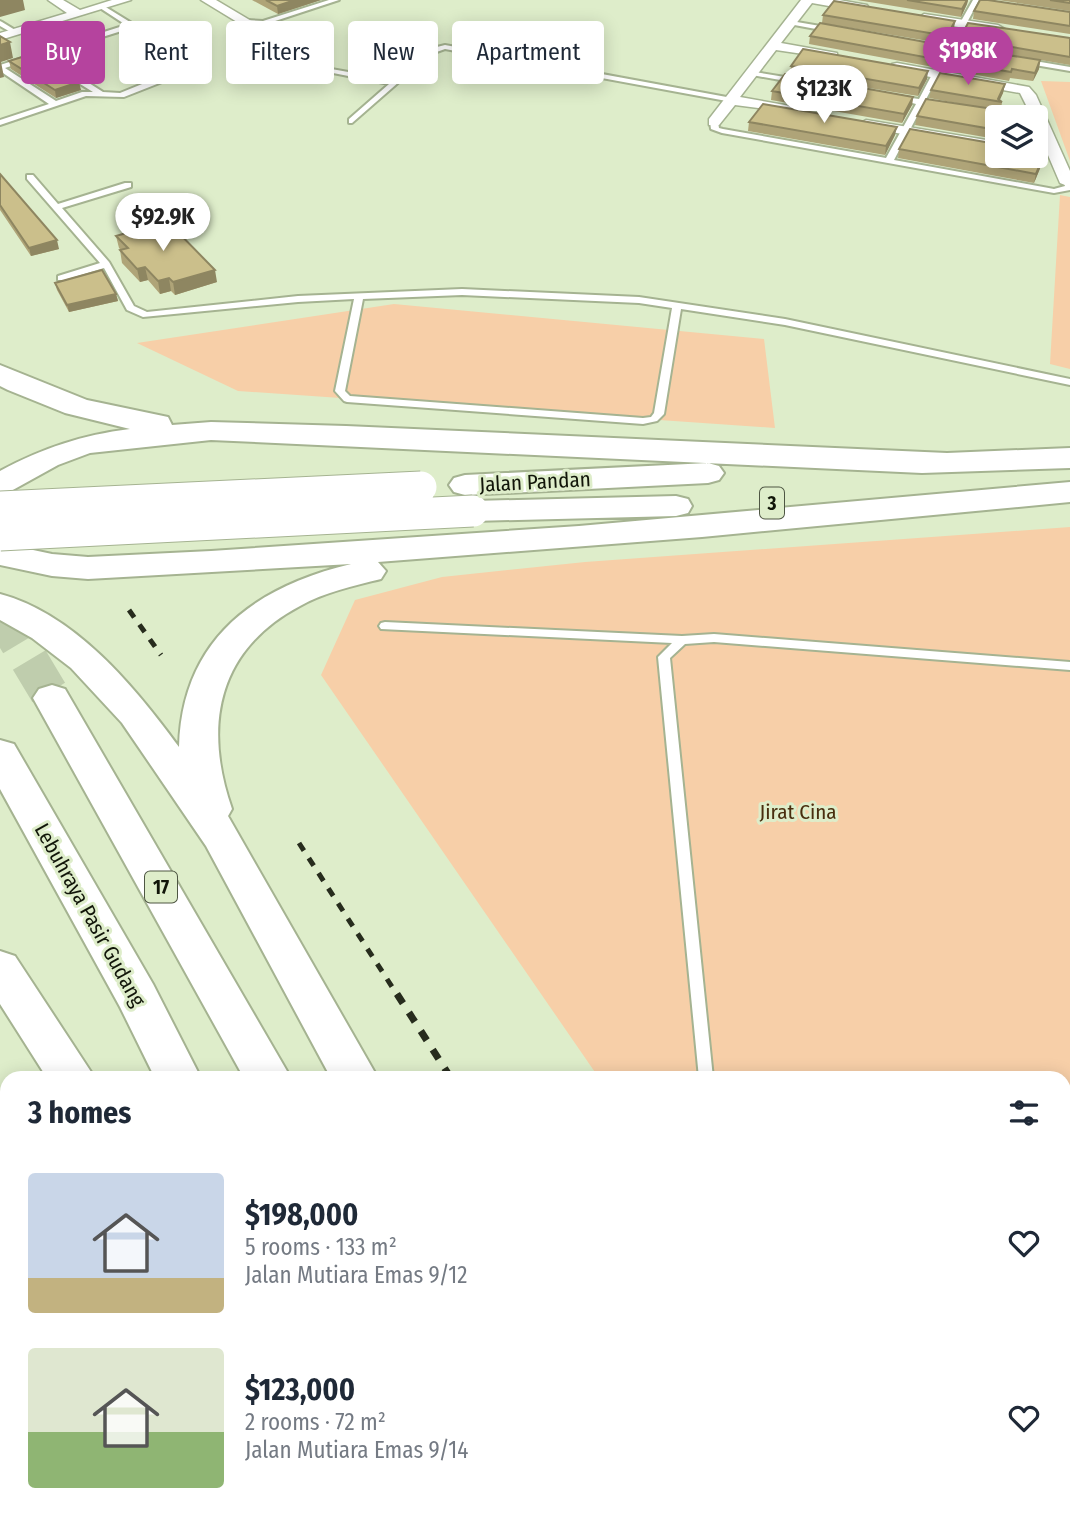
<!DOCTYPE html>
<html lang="en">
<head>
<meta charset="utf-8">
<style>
	body { margin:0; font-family:"Fira Sans Condensed",sans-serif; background:#f2f2f3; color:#1f2937; height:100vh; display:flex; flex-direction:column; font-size:26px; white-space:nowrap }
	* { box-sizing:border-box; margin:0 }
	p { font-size:23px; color:#747a83 }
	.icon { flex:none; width:38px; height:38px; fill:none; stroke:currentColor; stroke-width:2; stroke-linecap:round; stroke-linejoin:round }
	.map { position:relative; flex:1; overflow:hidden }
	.side { position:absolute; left:0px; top:1071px; width:1071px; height:450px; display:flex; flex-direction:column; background:#fff; border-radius:21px 21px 0 0; box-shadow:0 4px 18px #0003 }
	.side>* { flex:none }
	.banner { position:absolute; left:21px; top:21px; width:700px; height:63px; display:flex; gap:14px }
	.controls { position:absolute; left:985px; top:105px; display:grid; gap:14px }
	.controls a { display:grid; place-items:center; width:63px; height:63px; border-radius:7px; background:#fff; box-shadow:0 4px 18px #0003; font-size:35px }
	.price { position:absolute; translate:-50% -60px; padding:0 16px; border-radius:24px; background:#fff; color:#222; font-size:23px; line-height:46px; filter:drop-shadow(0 2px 4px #0008) }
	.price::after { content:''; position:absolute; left:50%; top:42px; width:21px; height:16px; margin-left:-10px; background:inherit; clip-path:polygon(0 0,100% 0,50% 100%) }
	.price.active { background:#b5439e; color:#fff }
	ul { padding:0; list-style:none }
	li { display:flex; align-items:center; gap:21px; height:175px; padding:0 28px }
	li span { display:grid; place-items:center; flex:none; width:196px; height:140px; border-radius:7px; color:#555 }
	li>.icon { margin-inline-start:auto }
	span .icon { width:84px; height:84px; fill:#fffc; stroke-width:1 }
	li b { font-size:30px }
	h2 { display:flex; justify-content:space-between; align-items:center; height:84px; padding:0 28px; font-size:30px }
	.chip { padding:0 24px; border-radius:7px; background:#fff; box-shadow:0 4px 18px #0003; font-size:24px; line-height:63px }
	.chip.active { background:#b5439e; color:#fff }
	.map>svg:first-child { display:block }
	.green { fill:#f7cfa8 }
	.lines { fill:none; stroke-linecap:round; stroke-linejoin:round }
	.trunk-tunnel { stroke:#bfcdad; stroke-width:38; stroke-dasharray:38 19; stroke-linecap:butt }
	.service-casing { stroke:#a5b391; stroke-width:4 }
	.minor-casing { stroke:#a5b391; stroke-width:3 }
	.trunk-casing { stroke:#a5b391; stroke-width:4 }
	.service { fill:#fff; fill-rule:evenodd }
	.minor { fill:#fff; fill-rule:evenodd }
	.trunk { fill:#fff; fill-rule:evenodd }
	.rail-far1 { stroke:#272c1d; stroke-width:5; stroke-dasharray:9 9; stroke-linecap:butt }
	.rail { stroke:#272c1d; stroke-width:7; stroke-dasharray:11 11; stroke-linecap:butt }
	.trunk-bridge-casing { stroke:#a5b391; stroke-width:33; stroke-linecap:butt }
	.trunk-bridge { stroke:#fff; stroke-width:31 }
	.wall { fill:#afa478 }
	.shaded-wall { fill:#8e8661 }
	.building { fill:#cbbf8b; stroke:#8e8661; stroke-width:2 }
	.labels { text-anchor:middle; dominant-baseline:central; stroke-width:6; stroke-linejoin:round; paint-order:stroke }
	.shield { fill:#deedca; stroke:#4e5643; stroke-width:2 }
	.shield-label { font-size:19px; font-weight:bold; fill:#111509 }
	.street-label { font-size:21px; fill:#111509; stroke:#deedca }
	.park-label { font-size:21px; fill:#492e0e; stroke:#deedca }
</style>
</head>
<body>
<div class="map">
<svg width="1070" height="1520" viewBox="0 0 1070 1520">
	<rect width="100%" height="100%" fill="#deedca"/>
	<!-- green -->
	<path class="green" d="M1041 81 1070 82V161Z
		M1060 195 1070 197V369L1050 364Z
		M394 304 764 339 775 428 238 391 137 343Z
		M1070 527V1520H904L899 1514H1064V1078H599L321 675 355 600 442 577 585 562Z"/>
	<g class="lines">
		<!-- trunk-tunnel -->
		<path class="trunk-tunnel" d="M0 611 52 698"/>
		<defs>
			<path id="service" d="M329 0H339L263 25 244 22 247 20 263 21Z
				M973 0H979L954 47 974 52 970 54 952 51 925 101 942 105 938 107 923 105 894 160 1054 189 1065 186 1064 183 1068 181H1070V190L1054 193 722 133 711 129 710 122 714 120 718 122 719 128 723 129 886 158 916 104 893 98 897 96 919 99 945 50 922 45 926 43 947 46Z
				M100 6H104L190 59 192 65 185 73 124 97 86 96 0 125V120L49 104 0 71V65L126 25 100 8ZM131 28 184 62V65L179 69 120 93 103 92 45 55ZM39 57 40 59 93 92H82L56 101 5 68Z
				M0 21 2 22 20 33 14 34 0 26Z
				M791 21 832 28 836 30 832 32 789 24 788 23Z
				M445 45 732 98 736 100 732 102 445 49 431 54 352 123H349V119L389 84 277 62 281 60 393 80 425 50Z
				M1023 59 1070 67V71L1023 63Z
				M749 71 797 79 801 81 797 83 752 75 748 73Z
				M27 175H33L58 204 125 183H131V187L62 208 109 262 134 306 147 312 298 296 462 289 639 297 785 319 1070 379V385L785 325 681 309 664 414 657 421 643 424 347 402 344 401 335 391 354 299 298 302 143 317 127 310 104 268 64 280H58V276L100 263 27 179ZM462 295 639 303 672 308 654 413 651 417 643 418 350 396 345 391 363 299Z
				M385 622 682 636 714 634 1070 662V670L714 642 685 644 670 658 713 1078H699L658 657 672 643 381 629 379 626 381 623Z
				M1070 1176V1190L1064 1191V1177Z
				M0 1259 6 1261 7 1264V1289L1 1286 0 1283Z
				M103 1514H121L124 1520H106Z"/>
			<path id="minor" d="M48 0H63L80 10 112 0H131L0 40V33L67 13Z
				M201 0H216L253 22 247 26 242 25Z
				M801 0H839L867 5 869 8 863 12 812 3 781 43 837 53V59L776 50 740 97 796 107V113L735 105 719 125H709V119Z
				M924 14 998 25 1005 29 998 33 919 21 918 18Z
				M897 63 1029 87 1036 95 1070 171V187L1060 183 1036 127V117H1032L1020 93 892 70V64Z
				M866 120 998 142V150L861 127 859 124Z"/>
			<path id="trunk" d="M0 365 87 400 168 417 172 425 211 422 346 426 947 453 1070 448V468L922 473 211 440 90 453 58 465 11 491 0 494V471C43 448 82 435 130 429L65 413 8 390 0 386Z
				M708 463 719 466 724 473 719 480 708 483 465 495 454 492 449 485 454 478 465 475Z
				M1070 482V502L702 537 378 562 386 571 381 579C353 586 325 592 300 606 217 650 203 726 232 809L228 816 378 1078H331L206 846 122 723 71 668 32 638 0 620V594C75 614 135 687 179 747 182 640 254 587 351 564L88 579 52 576 0 565V543L52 554 88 557 211 551 579 526Z
				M676 496 688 499 692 506 688 513 676 516 473 521 461 518 457 511 461 504 473 501Z
				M52 685 65 689 291 1078H244L33 698 39 689Z
				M0 740 14 744 153 984 201 1078H155L120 1007 0 789Z
				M0 951 15 956 95 1078H47L0 1004Z
				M305 1514H362L365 1520H308Z
				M371 1514H427L430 1520H374Z
				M481 1514H538L541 1520H484Z
				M564 1514H620L623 1520H567Z"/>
		</defs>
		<!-- service casing -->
		<use href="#service" class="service-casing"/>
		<!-- minor casing -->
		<use href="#minor" class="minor-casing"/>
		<!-- trunk casing -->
		<use href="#trunk" class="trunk-casing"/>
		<!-- service -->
		<use href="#service" class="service"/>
		<!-- minor -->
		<use href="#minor" class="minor"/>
		<!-- trunk -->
		<use href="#trunk" class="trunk"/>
		<!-- rail-far1 -->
		<path class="rail-far1" d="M129 610 161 655
			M299 843 398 996"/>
		<!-- rail -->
		<path class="rail" d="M397 994 451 1078
			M733 1514 737 1520"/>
		<defs>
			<path id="trunk-bridge" d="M0 507 421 487
				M0 535 473 511"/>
		</defs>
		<!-- trunk-bridge casing -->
		<use href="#trunk-bridge" class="trunk-bridge-casing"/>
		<!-- trunk-bridge -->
		<use href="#trunk-bridge" class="trunk-bridge"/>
	</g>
	<!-- wall -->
	<path class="wall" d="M252 0H321L278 14Z
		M857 0H968L967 4 961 17Z
		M998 0H1070V11Z
		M974 11 1070 12V34L973 19Z
		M823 15 954 29 946 44 827 24 941 53 933 67 809 44 810 36 822 23Z
		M960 38H1070V65L958 46Z
		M51 52 76 60 77 64 69 67 52 56Z
		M1040 60 1039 69 1033 81 1010 78 1009 81 945 69 947 61Z
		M9 61 55 66 81 90 56 98 11 69Z
		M791 66 927 79 918 96 795 76 913 97 912 105 902 123 771 100 772 91 790 75Z
		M1005 84 1003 93 999 100 1002 102 1001 110 1007 111 1005 117H998V135L996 139 915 125 917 116 983 108 929 98 931 90Z
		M749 122 895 135 885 155 748 131Z
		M991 143 990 147 1041 166 1034 183 898 158 899 149Z
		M0 174 59 249 31 256 0 210Z
		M116 236 217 282 175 295 171 291 160 294 148 280 140 282 122 263 120 250H121L119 248Z
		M55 283 116 294 118 301 69 312 57 290Z"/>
	<!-- shaded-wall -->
	<path class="shaded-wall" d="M0 0H23L25 10 0 17Z
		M295 0H321L278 14 277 6Z
		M967 0H968L967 4 961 17 962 9Z
		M955 21 954 29 946 44 947 36Z
		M10 42 13 58 1 62 4 77 0 78V45Z
		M942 45 941 53 933 67 935 59Z
		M76 60 77 64 69 67 68 63Z
		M1040 60 1039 69 1033 81 1035 73Z
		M928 71 927 79 918 96 919 88Z
		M79 82 81 90 56 98 55 90Z
		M1005 84 1003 93 999 102 998 99Z
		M913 97 912 105 902 123 904 114Z
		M897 127 895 135 885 155 886 146Z
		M1043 157 1041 166 1034 183 1036 174Z
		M57 240 59 249 31 256 29 248Z
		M145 267 148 280 140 282 137 269Z
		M215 270 217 282 175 295 173 282Z
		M169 278 171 291 160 294 158 281Z
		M116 294 118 301 69 312 67 305Z"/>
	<!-- building -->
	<path class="building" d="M266 0H295L277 6Z
		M907 0H967L962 9Z
		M980 0H988L1070 12V26L974 11Z
		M1050 0H1070V3Z
		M834 1 955 21 947 36 823 15Z
		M820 23 942 45 935 59 810 36Z
		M968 23 1070 38V57L960 38Z
		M0 36 10 42 0 45Z
		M955 47 1040 60 1035 73 1012 69 1011 72 947 61Z
		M59 49 76 60 68 63 51 52Z
		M803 49 928 71 919 88 791 66Z
		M38 52 55 63 52 64 79 82 55 90 9 61Z
		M940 73 1005 84 998 99 1002 102 931 90Z
		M785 74 913 97 904 114 772 91Z
		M926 99 1007 111 1004 117H998L997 130 917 116Z
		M763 104 897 127 886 146 749 122Z
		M910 129 991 143 989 147 998 149V156H1035L1043 157 1036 174 899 149Z
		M0 174 57 240 29 248 0 205Z
		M167 221 215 270 173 282 169 278 158 281 145 267 137 269 120 250 128 248 116 236Z
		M102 270 116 294 67 305 55 283Z"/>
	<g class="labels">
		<!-- shield labels -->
		<g class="shield">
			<rect x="760" y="487.5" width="24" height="31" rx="5"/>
			<rect x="145" y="871.5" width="32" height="31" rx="5"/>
		</g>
		<g class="shield-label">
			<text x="772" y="503">3</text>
			<text x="161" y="887">17</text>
		</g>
		<!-- street labels -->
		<g class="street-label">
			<text transform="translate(535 482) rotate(-3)">Jalan Pandan</text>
			<text transform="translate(90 915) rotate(61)">Lebuhraya Pasir Gudang</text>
		</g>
		<!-- park labels -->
		<g class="park-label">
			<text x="798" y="812">Jirat Cina</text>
		</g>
	</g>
</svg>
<div class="controls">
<a><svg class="icon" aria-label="layers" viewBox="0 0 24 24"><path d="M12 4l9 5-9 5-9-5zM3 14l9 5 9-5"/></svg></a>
</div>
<b class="price active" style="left:968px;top:87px">$198K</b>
<b class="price" style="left:824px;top:125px">$123K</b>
<b class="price" style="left:163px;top:253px">$92.9K</b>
<div class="banner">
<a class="chip active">Buy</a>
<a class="chip">Rent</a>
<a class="chip">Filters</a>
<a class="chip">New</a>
<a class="chip">Apartment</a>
</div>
<section class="side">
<h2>3 homes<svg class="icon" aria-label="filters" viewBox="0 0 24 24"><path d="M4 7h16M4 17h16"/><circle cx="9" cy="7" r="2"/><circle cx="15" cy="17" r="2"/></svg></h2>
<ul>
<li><span style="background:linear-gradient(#c9d6e8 75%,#c2b280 0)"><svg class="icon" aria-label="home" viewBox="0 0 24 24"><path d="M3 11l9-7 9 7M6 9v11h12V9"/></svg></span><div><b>$198,000</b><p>5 rooms · 133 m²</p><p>Jalan Mutiara Emas 9/12</p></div><svg class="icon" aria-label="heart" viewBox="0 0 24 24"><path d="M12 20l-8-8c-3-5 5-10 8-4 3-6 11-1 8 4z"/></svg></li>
<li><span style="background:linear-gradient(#dfe7d0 60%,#8fb573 0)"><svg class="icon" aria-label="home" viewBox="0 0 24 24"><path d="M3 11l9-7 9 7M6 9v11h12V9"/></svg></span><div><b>$123,000</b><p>2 rooms · 72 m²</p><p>Jalan Mutiara Emas 9/14</p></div><svg class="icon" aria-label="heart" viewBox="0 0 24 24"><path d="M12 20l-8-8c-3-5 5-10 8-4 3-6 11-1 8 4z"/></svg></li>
</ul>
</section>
</div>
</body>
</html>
